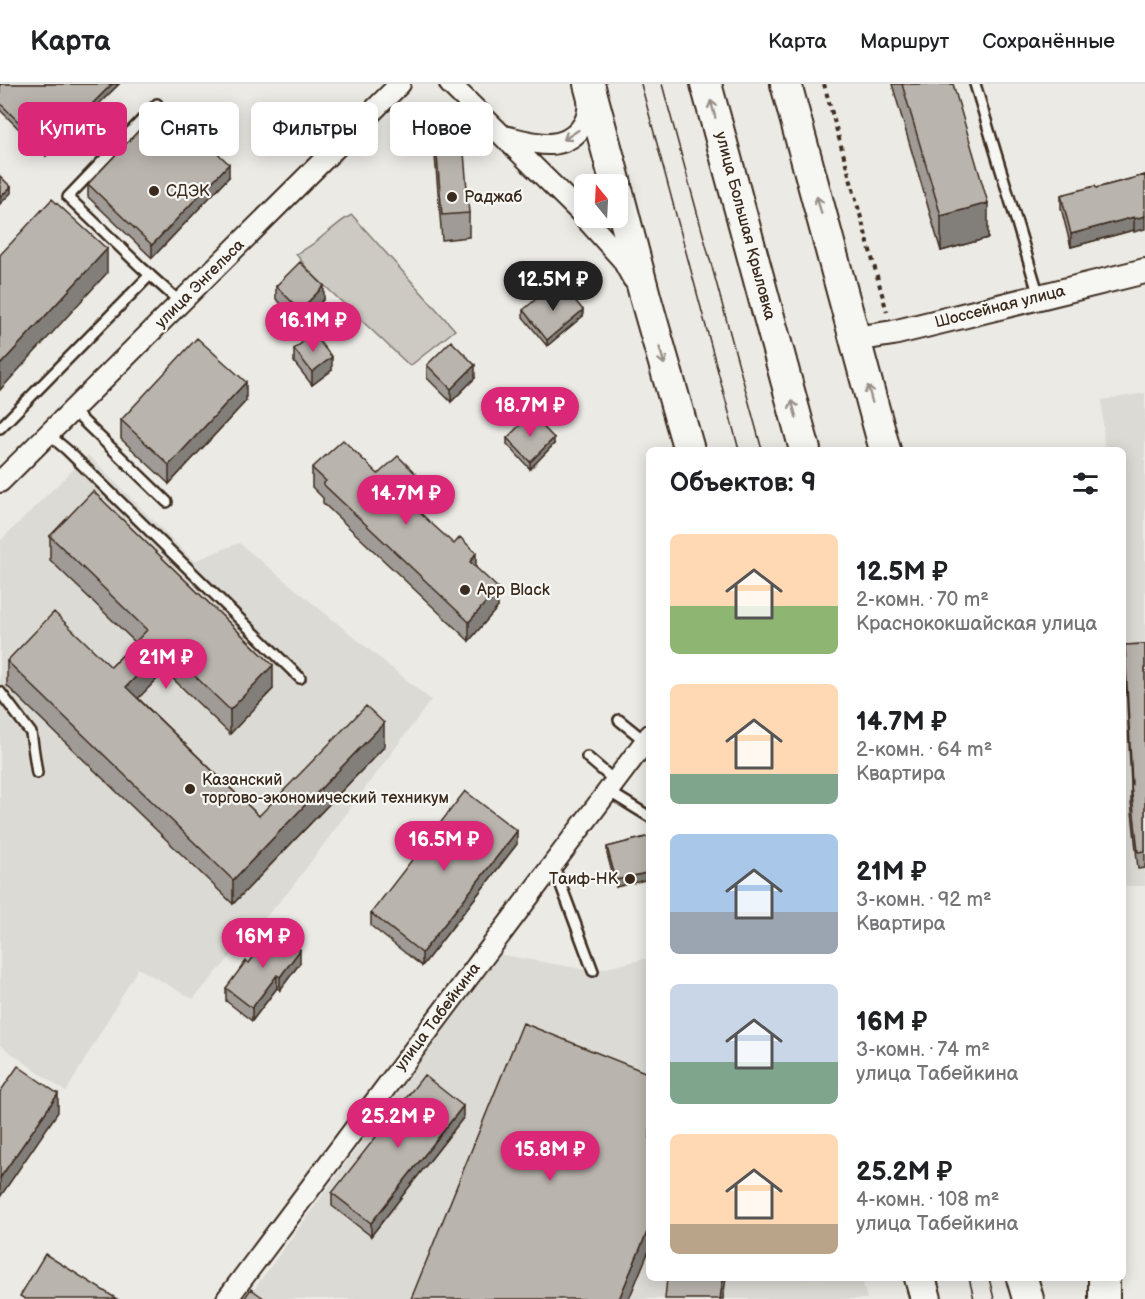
<!DOCTYPE html>
<html lang="ru">
<head>
<meta charset="utf-8">
<style>
	body { margin:0; font-family:"Balsamiq Sans",sans-serif; background:#f6f6f6; color:#202124; height:100vh; display:flex; flex-direction:column; font-size:22px; white-space:nowrap }
	* { box-sizing:border-box; margin:0 }
	p { font-size:20px; color:#757577 }
	.icon { flex:none; width:33px; height:33px; fill:none; stroke:currentColor; stroke-width:2; stroke-linecap:round; stroke-linejoin:round }
	.map { position:relative; flex:1; overflow:hidden }
	.details { position:absolute; left:646px; top:363px; width:480px; height:834px; display:flex; flex-direction:column; background:#fff; border-radius:9px; box-shadow:0 3px 15px #0003 }
	.details>* { flex:none }
	.guide { position:absolute; left:18px; top:18px; width:538px; height:54px; display:flex; gap:12px }
	.needle { width:39px; rotate:342deg }
	.fabs { position:absolute; left:574px; top:90px; display:grid; gap:12px }
	.fabs a { display:grid; place-items:center; width:54px; height:54px; border-radius:9px; background:#fff; box-shadow:0 3px 15px #0003; font-size:30px }
	.price { position:absolute; translate:-50% -51px; padding:0 14px; border-radius:21px; background:#db2777; color:#fff; font-size:20px; line-height:39px; filter:drop-shadow(0 2px 3px #0008) }
	.price::after { content:''; position:absolute; left:50%; top:36px; width:18px; height:14px; margin-left:-9px; background:inherit; clip-path:polygon(0 0,100% 0,50% 100%) }
	.price.on { background:#222; color:#fff }
	ul { padding:0; list-style:none }
	li { display:flex; align-items:center; gap:18px; height:150px; padding:0 24px }
	li span { display:grid; place-items:center; flex:none; width:168px; height:120px; border-radius:9px; color:#555 }
	li>.icon { margin-inline-start:auto }
	span .icon { width:72px; height:72px; fill:#fffc; stroke-width:1 }
	li b { font-size:26px }
	h2 { display:flex; justify-content:space-between; align-items:center; height:72px; padding:0 24px; font-size:26px }
	.tag { padding:0 21px; border-radius:9px; background:#fff; box-shadow:0 3px 15px #0003; font-size:21px; line-height:54px }
	.tag.on { background:#db2777; color:#fff }
	header { display:flex; align-items:center; gap:36px; box-sizing:border-box; height:84px; padding:0 30px; background:#fff; border-bottom:2px solid #e0e0e0 }
	header strong { font-size:28px }
	nav { display:flex; gap:33px; margin-inline-start:auto; font-size:21px }
	.map>svg:first-child { display:block }
	.built { fill:#dcdad4 }
	.green { fill:#cdcac4; stroke:#847a71; stroke-width:1.5 }
	.lines { fill:none; stroke-linecap:round; stroke-linejoin:round }
	.service-casing { stroke:#3b2a1e; stroke-width:14 }
	.minor-casing { stroke:#3b2a1e; stroke-width:24 }
	.tertiary-casing { stroke:#3b2a1e; stroke-width:28 }
	.primary-casing { stroke:#3b2a1e; stroke-width:34 }
	.path { stroke:#3b2a1e; stroke-width:4; stroke-dasharray:4.5 4.5; stroke-linecap:butt }
	.service { stroke:#f6f6f2; stroke-width:9 }
	.minor { stroke:#f6f6f2; stroke-width:20 }
	.tertiary { stroke:#f6f6f2; stroke-width:24 }
	.primary { stroke:#f6f6f2; stroke-width:30 }
	.tram { stroke:#3b2a1e; stroke-width:1.5 }
	.wall { fill:#a09b96; stroke:#3b2a1e; stroke-width:1.5 }
	.shaded-wall { fill:#827e7a; stroke:#3b2a1e; stroke-width:1.5 }
	.building { fill:#bab4ae; stroke:#3b2a1e; stroke-width:1.5 }
	.oneway { stroke:#989088 }
	.poi-dot { fill:#3b2a1e; stroke:#f6f6f2; stroke-width:2 }
	.labels { text-anchor:middle; dominant-baseline:central; stroke-width:4.5; stroke-linejoin:round; paint-order:stroke }
	.poi-label { font-size:16px; fill:#3b2a1e; stroke:#f6f6f2; text-anchor:start }
	.street-label { font-size:16px; fill:#3b2a1e; stroke:#f6f6f2 }
</style>
</head>
<body>
<header>
<strong>Карта</strong>
<nav><a>Карта</a><a>Маршрут</a><a>Сохранённые</a></nav>
</header>
<div class="map">
<svg width="1145" height="1215" viewBox="0 0 1145 1215">
	<rect width="100%" height="100%" fill="#ebeae5"/>
	<filter id="ink" filterUnits="userSpaceOnUse"><feTurbulence type="fractalNoise" baseFrequency=".0167" numOctaves="2"/><feDisplacementMap in="SourceGraphic" scale="12" xChannelSelector="R" yChannelSelector="G"/><feConvolveMatrix kernelMatrix="1 2 1 2 8 2 1 2 1" color-interpolation-filters="sRGB"/></filter>
	<g filter="url(#ink)">
		<!-- built -->
		<path class="built" d="M1145 309V802H1125L1124 766V366H1104L1102 316Z
			M88 371 194 477 239 459 431 616 289 807 193 915 138 884 66 1008 0 961V457Z
			M498 870 593 887 649 874 650 1194H862L867 1215H247Z"/>
		<!-- green -->
		<path class="green" d="M352 131 455 246 410 282 309 187 296 170C306 165 315 159 324 151 334 144 341 136 352 131Z"/>
		<g class="lines">
			<defs>
				<path id="service" d="M975 0 1039 212
					M157 20 68 113 142 184 181 219
					M72 326 167 418
					M0 344 150 191
					M48 350 67 366 300 594
					M0 608 31 649 37 689
					M619 636 645 657
					M587 673 615 697
					M608 707 650 733
					M553 780 593 887"/>
				<path id="minor" d="M450 0 585 133
					M504 52C518 55 536 61 551 60 575 58 591 39 588 15
					M585 134 622 175 633 195
					M0 398 400 0
					M227 1215 650 651"/>
				<path id="tertiary" d="M855 255 893 249 1145 187"/>
				<path id="primary" d="M589 0 616 100
					M706 0 805 366
					M786 0 885 366
					M618 109 646 216 689 366
					M920 1194 926 1215
					M1022 1194 1028 1215
					M1104 1215V1194"/>
			</defs>
			<!-- service casing -->
			<use href="#service" class="service-casing"/>
			<!-- minor casing -->
			<use href="#minor" class="minor-casing"/>
			<!-- tertiary casing -->
			<use href="#tertiary" class="tertiary-casing"/>
			<!-- primary casing -->
			<use href="#primary" class="primary-casing"/>
			<!-- path -->
			<path class="path" d="M824 0 887 228"/>
			<!-- service -->
			<use href="#service" class="service"/>
			<!-- minor -->
			<use href="#minor" class="minor"/>
			<!-- tertiary -->
			<use href="#tertiary" class="tertiary"/>
			<!-- primary -->
			<use href="#primary" class="primary"/>
			<!-- tram -->
			<path class="tram" d="M641 0 739 366
				M662 0 762 366
				M969 1194 974 1215
				M989 1194 994 1215"/>
		</g>
		<!-- wall -->
		<path class="wall" d="M0 0H119L46 72 0 26Z
			M892 0H953L988 154 941 167Z
			M435 48 469 129V153L442 156 435 72Z
			M1145 91 1134 148V146L1071 163 1061 124V111L1096 104Z
			M229 93 152 174 88 113V100Z
			M276 202 324 215 300 239 276 215Z
			M547 217 583 232 547 262 523 233V226Z
			M294 265 332 286 312 301 294 278Z
			M427 281 475 294 451 318 427 294Z
			M246 317 169 400 121 355V336Z
			M507 354 554 360 530 385 507 360Z
			M312 384 378 390 426 419 418 427 476 484 498 523 469 557 323 419V414L312 403Z
			M50 452 273 605 230 650 165 587 138 614 259 732 384 663 233 820 7 602V577L111 583 135 558 50 476Z
			M1145 560V784L1138 785 1131 718V701L1125 578V561Z
			M650 752 616 803 607 770V763Z
			M517 760 422 882 371 842V829Z
			M249 879H300L280 906 277 904 252 937 226 917V904Z
			M463 1034 371 1152 332 1122V1109Z"/>
		<!-- shaded-wall -->
		<path class="shaded-wall" d="M112 0H119L46 72V66Z
			M229 80V93L152 174V161Z
			M11 103V109L0 120V113Z
			M988 119V154L941 167V132Z
			M1145 132V145L1134 148V135Z
			M1134 133V146L1071 163V150Z
			M107 165V189L0 306V281Z
			M324 202V215L300 239V226Z
			M583 226V232L547 262V256Z
			M332 273V286L312 301V288Z
			M475 281V294L451 318V305Z
			M246 298V317L169 400V381Z
			M554 354V360L530 385V378Z
			M426 400V419L408 437V418Z
			M476 469V488L470 478Z
			M498 504V523L469 557V538Z
			M165 563V587L126 627V603Z
			M273 581V605L230 650V626Z
			M384 639V663L233 820V796Z
			M517 747V760L422 882V869Z
			M650 788V795L616 803V796Z
			M300 866V879L280 906V893Z
			M277 891V904L252 937V924Z
			M58 1010V1028L0 1113V1094Z
			M463 1022V1034L371 1152V1139Z
			M650 1141V1164L629 1215H619Z
			M723 1194H726L723 1215H720Z"/>
		<!-- building -->
		<path class="building" d="M0 0H112L46 66 0 19Z
			M902 0H953L988 119 941 132Z
			M165 19 229 80 152 161 88 100Z
			M462 45 469 129 442 131 435 48Z
			M1145 91V132L1134 135V133L1071 150 1061 111 1095 102 1096 104Z
			M0 92 11 103 0 113Z
			M52 115 107 165 0 281V171Z
			M300 178 324 202 300 226 276 202Z
			M564 203 583 226 547 256 523 226 541 211 547 217Z
			M313 250 332 273 312 288 294 265Z
			M197 254 246 298 169 381 121 336Z
			M451 257 475 281 451 305 427 281Z
			M531 330 554 354 530 378 507 354Z
			M343 356 378 390 398 372 426 400 408 418 454 460 460 453 476 469 470 478 498 504 469 538 323 400 326 397 312 384Z
			M93 407 273 581 230 626 165 563 126 603 259 732 366 622 384 639 233 796 7 577 54 528 111 583 147 546 50 452Z
			M1145 560V767L1138 768 1131 701H1132L1125 561Z
			M465 707 517 747 422 869 371 829Z
			M650 752V788L616 796 607 763Z
			M273 846 300 866 280 893 277 891 252 924 226 904 246 877 249 879Z
			M523 939 650 990V1141L619 1215H411Z
			M18 982 58 1010 0 1094V1008Z
			M424 991 463 1022 371 1139 332 1109Z
			M45 1170 117 1215H25L20 1212Z
			M667 1194H723L720 1215H665Z
			M251 1205 265 1215H244Z"/>
		<!-- one-way arrows -->
		<defs><path id="oneway-shaft" d="M-6 0H5M1.5-3L5.5 0L1.5 3" fill="none" stroke-width="1.6" stroke-linecap="round" stroke-linejoin="round" transform="scale(1.5)"/></defs>
		<g class="oneway">
			<use href="#oneway-shaft" transform="translate(713 25) rotate(-105)"/>
			<use href="#oneway-shaft" transform="translate(571 51) rotate(147)"/>
			<use href="#oneway-shaft" transform="translate(819 121) rotate(-105)"/>
			<use href="#oneway-shaft" transform="translate(662 272) rotate(74)"/>
			<use href="#oneway-shaft" transform="translate(870 310) rotate(-105)"/>
			<use href="#oneway-shaft" transform="translate(794 325) rotate(-105)"/>
		</g>
	</g>
	<!-- markers -->
	<g class="poi-dot">
		<circle cx="154" cy="107" r="6"/>
		<circle cx="452" cy="113" r="6"/>
		<circle cx="465" cy="506" r="6"/>
		<circle cx="190" cy="705" r="6"/>
		<circle cx="630" cy="795" r="6"/>
	</g>
	<g class="labels">
		<!-- poi labels -->
		<g class="poi-label">
			<text x="166" y="107">СДЭК</text>
			<text x="464" y="113">Раджаб</text>
			<text x="477" y="506">App Black</text>
			<text x="202" y="696">Казанский<tspan x="202" dy="18">торгово-экономический техникум</tspan></text>
			<text x="618" y="795" text-anchor="end">Таиф-НК</text>
		</g>
		<!-- street labels -->
		<g class="street-label">
			<text transform="translate(745 142) rotate(75)">улица Большая Крыловка</text>
			<text transform="translate(200 200) rotate(-45)">улица Энгельса</text>
			<text transform="translate(1000 223) rotate(-14)">Шоссейная улица</text>
			<text transform="translate(438 933) rotate(-53)">улица Табейкина</text>
		</g>
	</g>
</svg>
<div class="fabs">
<a><svg class="needle" viewBox="-14 -14 28 28"><path d="M0-13l5 13h-10z" fill="#e53935"/><path d="M0 13l5-13h-10z" fill="#757577"/></svg></a>
</div>
<b class="price on" style="left:553px;top:228px">12.5M ₽</b>
<b class="price" style="left:313px;top:269px">16.1M ₽</b>
<b class="price" style="left:530px;top:354px">18.7M ₽</b>
<b class="price" style="left:406px;top:442px">14.7M ₽</b>
<b class="price" style="left:166px;top:606px">21M ₽</b>
<b class="price" style="left:444px;top:788px">16.5M ₽</b>
<b class="price" style="left:263px;top:885px">16M ₽</b>
<b class="price" style="left:398px;top:1065px">25.2M ₽</b>
<b class="price" style="left:550px;top:1098px">15.8M ₽</b>
<div class="guide">
<a class="tag on">Купить</a>
<a class="tag">Снять</a>
<a class="tag">Фильтры</a>
<a class="tag">Новое</a>
</div>
<section class="details">
<h2>Объектов: 9<svg class="icon" aria-label="filters" viewBox="0 0 24 24"><path d="M4 7h16M4 17h16"/><circle cx="9" cy="7" r="2"/><circle cx="15" cy="17" r="2"/></svg></h2>
<ul>
<li><span style="background:linear-gradient(#ffd9b3 60%,#8fb573 0)"><svg class="icon" aria-label="home" viewBox="0 0 24 24"><path d="M3 11l9-7 9 7M6 9v11h12V9"/></svg></span><div><b>12.5M ₽</b><p>2-комн. · 70 m²</p><p>Краснококшайская улица</p></div></li>
<li><span style="background:linear-gradient(#ffd9b3 75%,#7fa58c 0)"><svg class="icon" aria-label="home" viewBox="0 0 24 24"><path d="M3 11l9-7 9 7M6 9v11h12V9"/></svg></span><div><b>14.7M ₽</b><p>2-комн. · 64 m²</p><p>Квартира</p></div></li>
<li><span style="background:linear-gradient(#a9c7e8 65%,#9aa5b1 0)"><svg class="icon" aria-label="home" viewBox="0 0 24 24"><path d="M3 11l9-7 9 7M6 9v11h12V9"/></svg></span><div><b>21M ₽</b><p>3-комн. · 92 m²</p><p>Квартира</p></div></li>
<li><span style="background:linear-gradient(#c9d6e8 65%,#7fa58c 0)"><svg class="icon" aria-label="home" viewBox="0 0 24 24"><path d="M3 11l9-7 9 7M6 9v11h12V9"/></svg></span><div><b>16M ₽</b><p>3-комн. · 74 m²</p><p>улица Табейкина</p></div></li>
<li><span style="background:linear-gradient(#ffd9b3 75%,#b9a48a 0)"><svg class="icon" aria-label="home" viewBox="0 0 24 24"><path d="M3 11l9-7 9 7M6 9v11h12V9"/></svg></span><div><b>25.2M ₽</b><p>4-комн. · 108 m²</p><p>улица Табейкина</p></div></li>
</ul>
</section>
</div>
</body>
</html>
